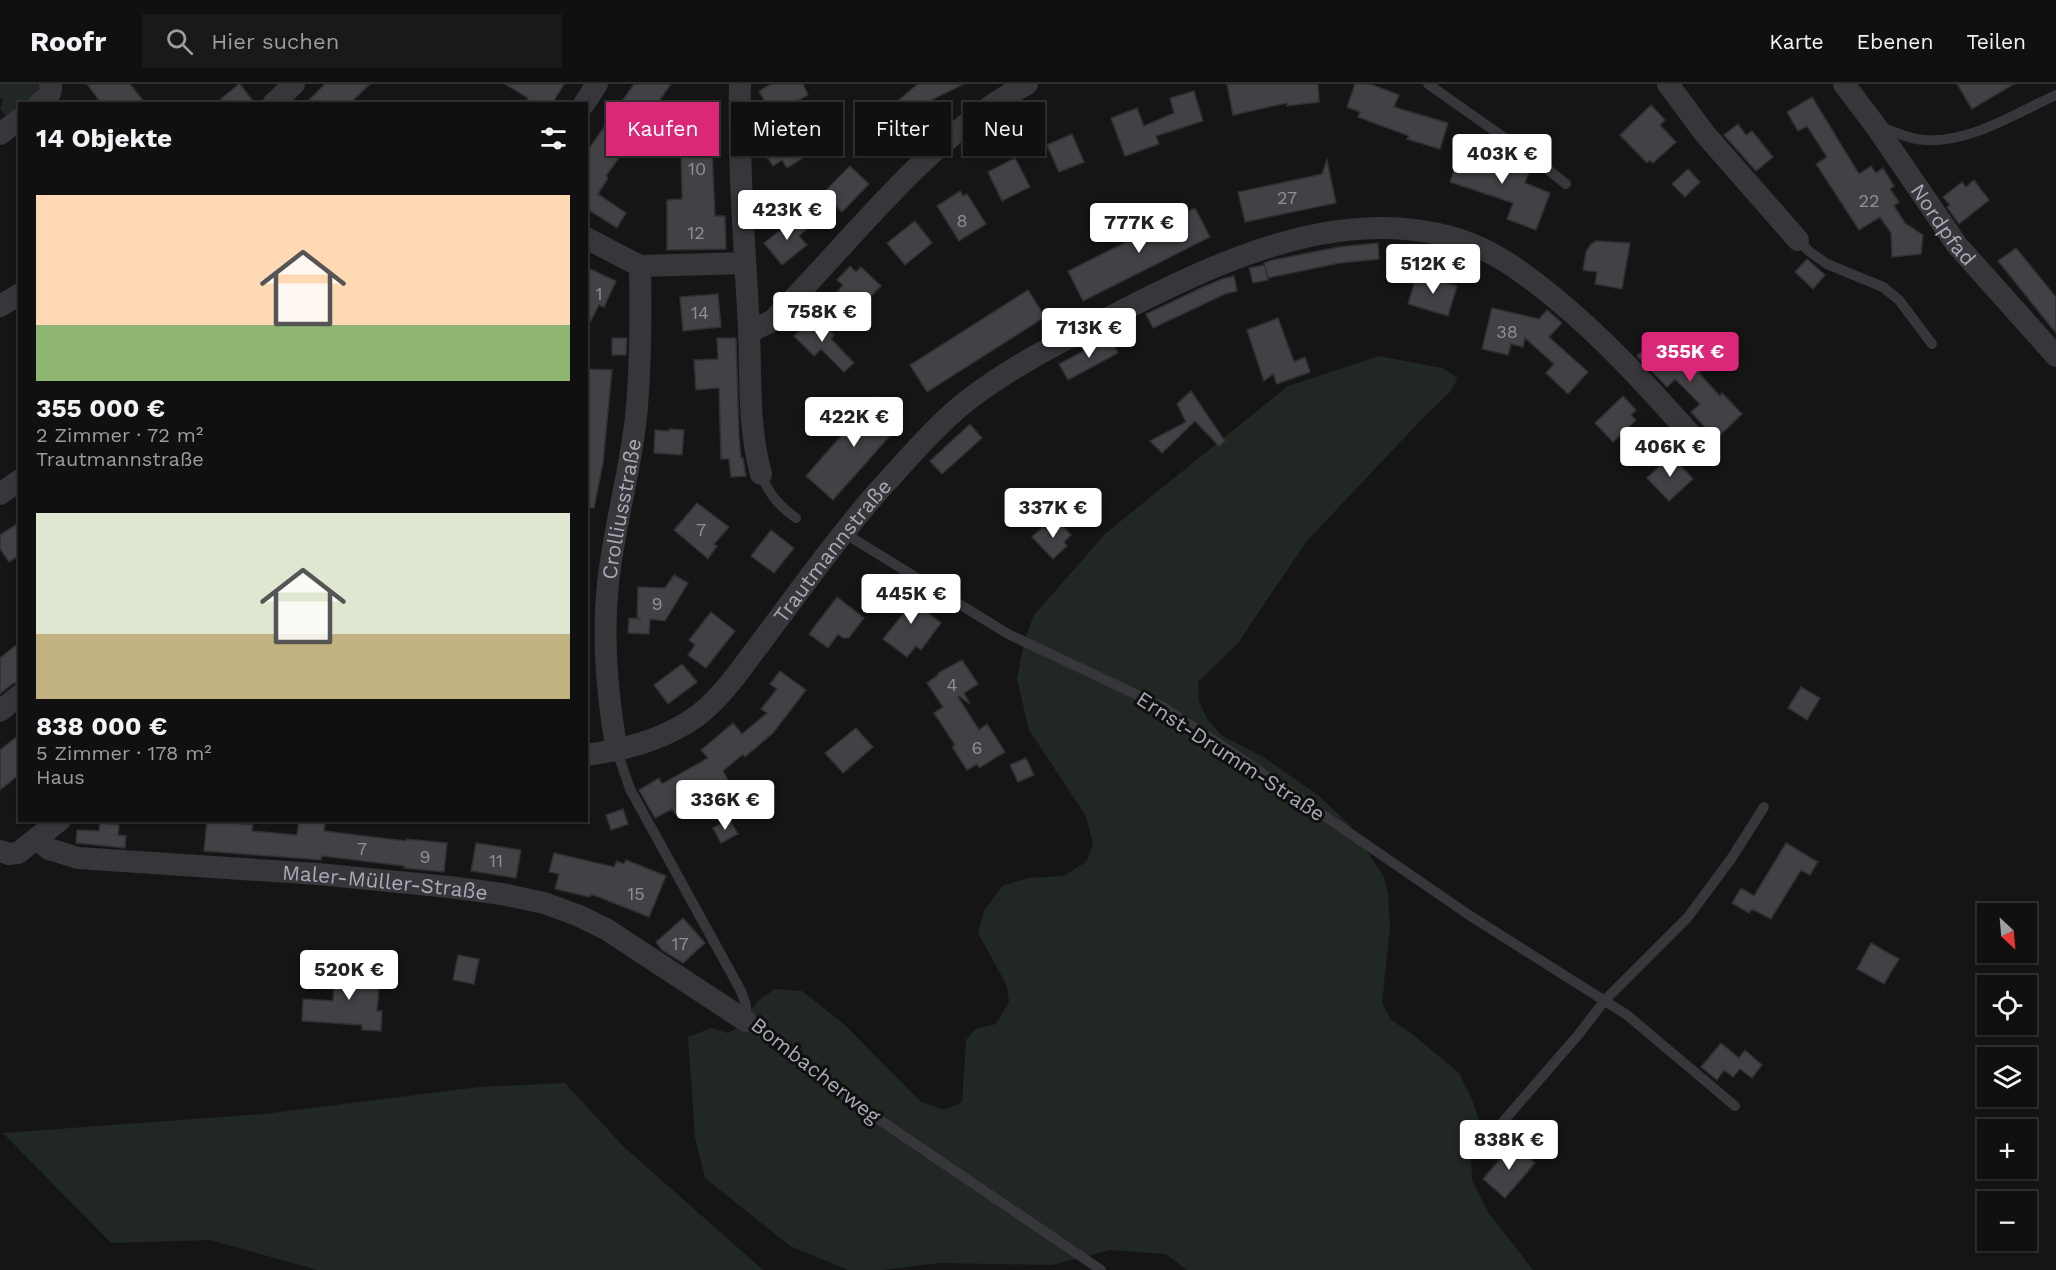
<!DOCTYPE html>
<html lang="de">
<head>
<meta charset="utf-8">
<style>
	body { margin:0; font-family:"Work Sans",sans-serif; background:#191919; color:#f1f3f6; height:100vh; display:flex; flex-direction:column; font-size:22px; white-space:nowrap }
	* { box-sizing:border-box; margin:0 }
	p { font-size:20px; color:#9c9d9f }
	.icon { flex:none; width:33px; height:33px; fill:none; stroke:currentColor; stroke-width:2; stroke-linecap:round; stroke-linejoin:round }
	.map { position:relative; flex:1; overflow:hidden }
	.sheet { position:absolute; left:18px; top:18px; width:570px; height:720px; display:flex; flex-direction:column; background:#101010; border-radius:0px; box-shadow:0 2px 4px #0004,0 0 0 2px #303030 }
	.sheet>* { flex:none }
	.banner { position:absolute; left:606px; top:18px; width:570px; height:54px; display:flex; gap:12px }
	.needle { width:39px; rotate:154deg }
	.controls { position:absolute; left:1977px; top:819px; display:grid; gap:12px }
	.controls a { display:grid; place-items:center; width:60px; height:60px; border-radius:0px; background:#101010; box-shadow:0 2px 4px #0004,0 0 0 2px #303030; font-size:30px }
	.price { position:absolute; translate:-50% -51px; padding:0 14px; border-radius:6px; background:#fff; color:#222; font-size:20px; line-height:39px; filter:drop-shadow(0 2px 3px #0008) }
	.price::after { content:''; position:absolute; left:50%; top:36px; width:18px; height:14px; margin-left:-9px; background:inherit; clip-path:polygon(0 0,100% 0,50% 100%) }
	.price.selected { background:#db2777; color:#fff }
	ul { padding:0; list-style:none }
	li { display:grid; align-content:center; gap:12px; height:318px; padding:0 18px }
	li span { display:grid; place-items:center; height:186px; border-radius:0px; color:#555 }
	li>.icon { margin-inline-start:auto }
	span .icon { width:108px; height:108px; fill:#fffc; stroke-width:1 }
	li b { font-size:26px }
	h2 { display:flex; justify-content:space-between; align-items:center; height:72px; padding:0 18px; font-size:26px }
	.tag { padding:0 21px; border-radius:0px; background:#101010; box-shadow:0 2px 4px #0004,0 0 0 2px #303030; font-size:21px; line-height:54px }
	.tag.selected { background:#db2777; color:#fff }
	header { display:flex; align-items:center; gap:36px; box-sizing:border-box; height:84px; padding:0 30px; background:#101010; border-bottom:2px solid #303030 }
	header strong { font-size:28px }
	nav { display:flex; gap:33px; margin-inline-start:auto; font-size:21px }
	.search { width:420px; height:54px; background:#191919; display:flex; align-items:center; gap:15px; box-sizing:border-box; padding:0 21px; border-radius:0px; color:#9c9d9f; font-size:22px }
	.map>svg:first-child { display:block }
	.green { fill:#212823 }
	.building { fill:#424246; stroke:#302f32; stroke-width:1.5 }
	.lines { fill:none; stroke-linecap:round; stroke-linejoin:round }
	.service { stroke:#36363b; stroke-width:10 }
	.minor { stroke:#36363b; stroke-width:22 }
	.labels { text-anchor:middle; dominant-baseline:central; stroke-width:6; stroke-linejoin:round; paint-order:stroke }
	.number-label { font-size:18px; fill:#8e9099 }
	.street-label { font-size:21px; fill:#a8aab5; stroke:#101011 }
</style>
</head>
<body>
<header>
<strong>Roofr</strong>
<div class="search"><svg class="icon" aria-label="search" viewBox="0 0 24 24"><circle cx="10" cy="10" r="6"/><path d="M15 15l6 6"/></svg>Hier suchen</div>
<nav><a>Karte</a><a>Ebenen</a><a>Teilen</a></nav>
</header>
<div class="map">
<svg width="2056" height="1186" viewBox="0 0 2056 1186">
	<rect width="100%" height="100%" fill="#151516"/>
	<!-- green -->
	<path class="green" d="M0 0H42L33 19 20 20 19 30 10 37 0 25 3 17 0 13Z
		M1379 272 1442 284 1458 294 1450 308 1421 336 1306 458 1238 559 1198 598 1199 618 1208 636 1221 651 1265 674 1319 712 1350 741 1384 793 1388 811 1390 843 1382 919 1391 936 1411 949 1459 989 1472 1015 1483 1047 1471 1077 1472 1096 1488 1128 1533 1186H1187L1166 1170 1110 1166 1052 1181 939 1179 882 1186H848L790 1162 705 1094 695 1053 688 953 711 944 728 949 736 945 759 916 775 905 802 907 844 940 920 1017 944 1026 962 1018 966 956 975 945 996 940 1009 918 1007 902 978 849 984 827 1002 802 1028 794 1064 792 1086 778 1093 760 1086 732 1029 646 1017 595 1025 554 1034 531 1106 449 1288 302Z
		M565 999 624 1063 763 1186H318L210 1156 111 1159 3 1049 264 1030 479 1003Z"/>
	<!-- building -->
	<path class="building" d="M87 0H130L146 20H102Z
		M240 0 255 20H215L239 0Z
		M325 0H370L349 20H305Z
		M505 0H564L552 20H524L528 14Z
		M634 0H671L606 92 608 94 598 110 626 129 617 144 589 126 586 130V69Z
		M771 0H803L808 11 772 31 759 7Z
		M918 0H964L931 16 941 28 922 44 891 55 885 39 905 32 895 19Z
		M1227 0H1318L1319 18 1287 22V19L1233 31Z
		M1355 0H1370L1399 11 1394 23 1448 39 1440 65 1407 55 1409 52 1358 33 1360 28 1347 23Z
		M1957 0H2014L1972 25Z
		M1194 7 1203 37 1156 52 1159 60 1125 72 1111 34 1137 24 1144 42 1174 29 1170 14Z
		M1812 13 1859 90 1871 82 1876 89 1883 84 1894 102 1890 105 1899 118 1894 122 1905 139 1923 151 1921 170 1892 173 1891 149 1880 133 1859 146 1816 80 1827 73 1807 42 1798 47 1787 28Z
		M1651 21 1665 36 1660 41 1676 58 1653 79 1650 76 1647 79 1620 51Z
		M672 32H689L690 49 673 50Z
		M1738 40 1746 51 1752 47 1773 73 1756 87 1724 51Z
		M790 42 809 70 787 84 782 76 773 82 760 63Z
		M1072 50 1084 78 1059 88 1047 61Z
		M681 62 712 63 715 132H725L726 165 667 166V116L682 115Z
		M1462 63 1503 76 1529 88 1525 99 1550 109 1536 146 1507 135 1513 119 1450 98Z
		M1015 74 1030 103 1002 117 988 88Z
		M1327 76 1336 119 1245 138 1238 108 1322 90Z
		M850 82 869 100 842 128 823 109Z
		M1688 85 1700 98 1685 113 1672 100Z
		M1974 96 1989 116 1959 140 1947 123 1950 121 1943 113 1962 98 1966 103Z
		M960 107 963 112 967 110 986 140 959 157 937 122Z
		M1195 124 1210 153 1083 217 1068 187Z
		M797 133 807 145 799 152 807 161 782 181 764 159Z
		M915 137 932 159 905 181 887 159Z
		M1596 157 1630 159 1622 205 1595 200 1597 188 1583 186 1586 168 1591 160Z
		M1378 159 1379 175 1340 179 1268 194 1265 183 1268 196 1253 199 1249 184 1265 181 1264 179 1273 176 1339 163Z
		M2016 164 2056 213V249L1998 177Z
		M1807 175 1825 191 1813 205 1795 188Z
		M850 182 856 188 861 183 881 202 856 227 837 208 843 201 837 196Z
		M586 183 616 197 604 223 599 221 586 246Z
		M1417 190 1457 202 1448 232 1408 220Z
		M1234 192 1237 207 1225 210 1153 244 1146 230 1201 204 1222 195Z
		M1028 206 1045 233 927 308 910 281Z
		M718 210 721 243 683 247 680 213Z
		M1492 224 1539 235 1547 226 1562 239 1549 253 1588 288 1568 310 1546 289 1554 280 1525 254 1523 263 1511 260 1508 271 1482 265Z
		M815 231 834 251 831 255 854 279 844 288 821 265 814 272 794 252Z
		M1278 234 1294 278 1305 273 1310 288 1277 300 1273 290 1264 297 1247 246Z
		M1663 248 1673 258 1674 256 1702 286 1699 289 1720 312 1722 309 1742 330 1716 355 1691 328 1700 320 1675 295 1667 303 1637 272Z
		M1110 253 1118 269 1068 296 1059 280Z
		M612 254H627L626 271H612Z
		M717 254H736L739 351 741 374H743L746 392 731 393 729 375H721L719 304 696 306 694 276 718 275Z
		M586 285 612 286 603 379 594 424 586 423Z
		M1191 307 1225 357 1219 362 1195 337 1162 369 1150 357 1186 338 1177 320Z
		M1623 312 1636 326 1631 331 1636 336 1613 358 1595 339Z
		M875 313 903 337 833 416 806 392Z
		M970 340 982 354 942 390 930 377Z
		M669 345 684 346 682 371 654 369 655 346 669 347Z
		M1671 371 1693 395 1669 417 1647 394Z
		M697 419 729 443 714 460 717 462 708 475 674 446Z
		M1057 435 1071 451 1064 458 1067 462 1053 475 1032 453 1043 443 1046 445Z
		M20 438V471L9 478 0 465V451Z
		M771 446 794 464 774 489 751 472Z
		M674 491 688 499 665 537 650 535 649 550 628 549 629 534 641 535 637 534 638 503 665 504Z
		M905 503 918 511 914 518 941 539 921 566 916 562 907 573 883 555 903 530 892 523Z
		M837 513 864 534 849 554H843L838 550 828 564 809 550Z
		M711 528 735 547 706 584 688 571 695 561 689 556Z
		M20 558V598L12 600 0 610V574Z
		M962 576 978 600 964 609 970 620 959 612 958 613 979 646 987 640 1005 668 979 684 977 680 967 686 952 663 955 661 934 629 943 623 927 599 938 591V589Z
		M682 580 697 598 668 620 654 601Z
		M780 587 806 606 773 649 745 673 743 670 723 687 742 722 727 730 714 707 675 730 672 725 655 734 639 706 659 694 662 700 708 674 701 666 733 639 742 650 767 629 761 625 777 605 770 600Z
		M1801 603 1820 614 1807 636 1788 624Z
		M856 644 873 663 843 689 825 669Z
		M20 650V690L0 706V666Z
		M1026 674 1034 691 1018 698 1010 681Z
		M623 725 628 740 611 746 606 731Z
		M729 735 738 750 721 759 713 744Z
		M207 736 253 741 252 747 297 751 299 736 325 739 324 747 406 757V755L447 759 444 788 404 784V782L322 772 321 776 204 767Z
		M100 739 119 741 118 751 126 752 125 764 76 759 77 746 99 747Z
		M476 759 521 766 516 794 471 787Z
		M1786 759 1818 778 1810 791 1801 786 1771 835 1752 825 1749 829 1732 819 1741 804 1754 812Z
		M554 769 614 783 617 777 624 780 626 776 666 792 649 833 591 810 590 813 555 805 559 790 549 788Z
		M683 834 705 859 683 879 662 866 656 858Z
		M1871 859 1899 875 1884 900 1857 885Z
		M458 871 479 875 474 900 453 896Z
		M335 881 368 883V891L380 892 377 927H382L381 947 362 946V941L302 937 303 915 333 917Z
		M1721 959 1739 974 1745 966 1762 981 1752 994 1740 985 1733 993 1724 986 1717 996 1701 983Z
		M1513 1060 1535 1079 1505 1114 1483 1095Z"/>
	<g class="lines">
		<!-- service -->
		<path class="service" d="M1428 0 1537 77 1566 100
			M1881 43C1895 48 1911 56 1926 56 1970 59 2016 29 2056 11
			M1798 156 1810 168 1827 180 1883 203 1899 216 1932 260
			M761 390C769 410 778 421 796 434
			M844 449 1008 550 1161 622 1233 669 1469 831 1627 931 1735 1022
			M617 667 630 705 741 907 746 921V937L856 1020 1101 1186
			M1488 1055 1579 950 1605 916 1688 833 1731 775 1764 723"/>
		<!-- minor -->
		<g class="minor">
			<path d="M740 0C738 82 745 164 749 246 751 294 748 343 761 390"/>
			<path d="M1668 0 1705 50 1798 156"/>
			<path id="s1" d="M1844 0 1875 41 1957 161 2056 272"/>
			<path d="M39 20C46 14 54 9 50 0"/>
			<path d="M273 20 294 0"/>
			<path d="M584 20 597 0"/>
			<path d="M0 50 20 35"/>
			<path d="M586 154 640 182 745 179"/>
			<path d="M0 222 20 210"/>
			<path d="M749 248 772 237C851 158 927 53 1027 0"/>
			<path d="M0 410 20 396"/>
			<path d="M0 627 20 611"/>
			<path id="s2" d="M617 667C607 611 602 556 608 499 614 443 630 389 636 333 641 283 641 233 640 182"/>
			<path id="s3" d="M586 671C625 666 664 656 697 632 724 612 744 580 765 553 802 503 839 452 880 405 908 375 936 341 968 316 1011 283 1058 259 1106 235 1214 179 1346 114 1469 159 1502 172 1529 193 1556 215 1608 258 1653 308 1698 359"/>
			<path id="s4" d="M37 755 49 765 78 774 318 790 449 803 502 810 544 819 577 831 606 845 746 937"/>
			<path d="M0 767 9 770 18 769 60 736"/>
		</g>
	</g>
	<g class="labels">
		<!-- number labels -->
		<g class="number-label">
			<text x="697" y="84">10</text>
			<text x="1287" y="113">27</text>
			<text x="1869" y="116">22</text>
			<text x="962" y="136">8</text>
			<text x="696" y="148">12</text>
			<text x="599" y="209">1</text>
			<text x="700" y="228">14</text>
			<text x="1507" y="247">38</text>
			<text x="701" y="445">7</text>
			<text x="657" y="519">9</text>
			<text x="952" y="600">4</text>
			<text x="977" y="663">6</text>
			<text x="362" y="764">7</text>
			<text x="425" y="772">9</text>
			<text x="496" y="776">11</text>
			<text x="636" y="809">15</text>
			<text x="680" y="859">17</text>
		</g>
		<!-- street labels -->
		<g class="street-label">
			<text stroke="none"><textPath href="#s1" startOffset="172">Nordpfad</textPath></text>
			<text stroke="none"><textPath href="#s2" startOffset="244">Crolliusstraße</textPath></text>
			<text stroke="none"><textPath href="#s3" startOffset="333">Trautmannstraße</textPath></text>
			<text transform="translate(1231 672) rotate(33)">Ernst-Drumm-Straße</text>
			<text stroke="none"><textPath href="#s4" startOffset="354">Maler-Müller-Straße</textPath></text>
			<text transform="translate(816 986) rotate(38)">Bombacherweg</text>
		</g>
	</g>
</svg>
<div class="controls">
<a><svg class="needle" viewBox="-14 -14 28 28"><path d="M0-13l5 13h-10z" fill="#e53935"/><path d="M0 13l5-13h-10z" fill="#9c9d9f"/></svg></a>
<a><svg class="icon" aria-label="locate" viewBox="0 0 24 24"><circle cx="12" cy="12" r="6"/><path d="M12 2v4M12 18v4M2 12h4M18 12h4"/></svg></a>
<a><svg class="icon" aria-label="layers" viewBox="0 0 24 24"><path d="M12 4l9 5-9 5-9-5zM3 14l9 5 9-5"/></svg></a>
<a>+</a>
<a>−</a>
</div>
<b class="price" style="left:1502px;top:101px">403K €</b>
<b class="price" style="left:787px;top:157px">423K €</b>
<b class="price" style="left:1139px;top:170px">777K €</b>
<b class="price" style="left:1433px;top:211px">512K €</b>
<b class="price" style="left:822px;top:259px">758K €</b>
<b class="price" style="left:1089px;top:275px">713K €</b>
<b class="price selected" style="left:1690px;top:299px">355K €</b>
<b class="price" style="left:854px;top:364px">422K €</b>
<b class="price" style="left:1670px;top:394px">406K €</b>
<b class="price" style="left:1053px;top:455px">337K €</b>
<b class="price" style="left:911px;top:541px">445K €</b>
<b class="price" style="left:725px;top:747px">336K €</b>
<b class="price" style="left:349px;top:917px">520K €</b>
<b class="price" style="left:1509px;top:1087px">838K €</b>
<div class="banner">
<a class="tag selected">Kaufen</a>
<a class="tag">Mieten</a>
<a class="tag">Filter</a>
<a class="tag">Neu</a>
</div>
<section class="sheet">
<h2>14 Objekte<svg class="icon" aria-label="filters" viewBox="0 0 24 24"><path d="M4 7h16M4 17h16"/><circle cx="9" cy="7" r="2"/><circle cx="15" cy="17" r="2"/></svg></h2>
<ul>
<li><span style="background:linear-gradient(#ffd9b3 70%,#8fb573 0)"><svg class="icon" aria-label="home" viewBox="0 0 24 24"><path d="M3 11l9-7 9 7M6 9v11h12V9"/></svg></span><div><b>355 000 €</b><p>2 Zimmer · 72 m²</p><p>Trautmannstraße</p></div></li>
<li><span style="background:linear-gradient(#dfe7d0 65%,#c2b280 0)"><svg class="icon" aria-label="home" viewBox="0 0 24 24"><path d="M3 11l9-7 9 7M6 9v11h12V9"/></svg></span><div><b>838 000 €</b><p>5 Zimmer · 178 m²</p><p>Haus</p></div></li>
</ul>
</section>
</div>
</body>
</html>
